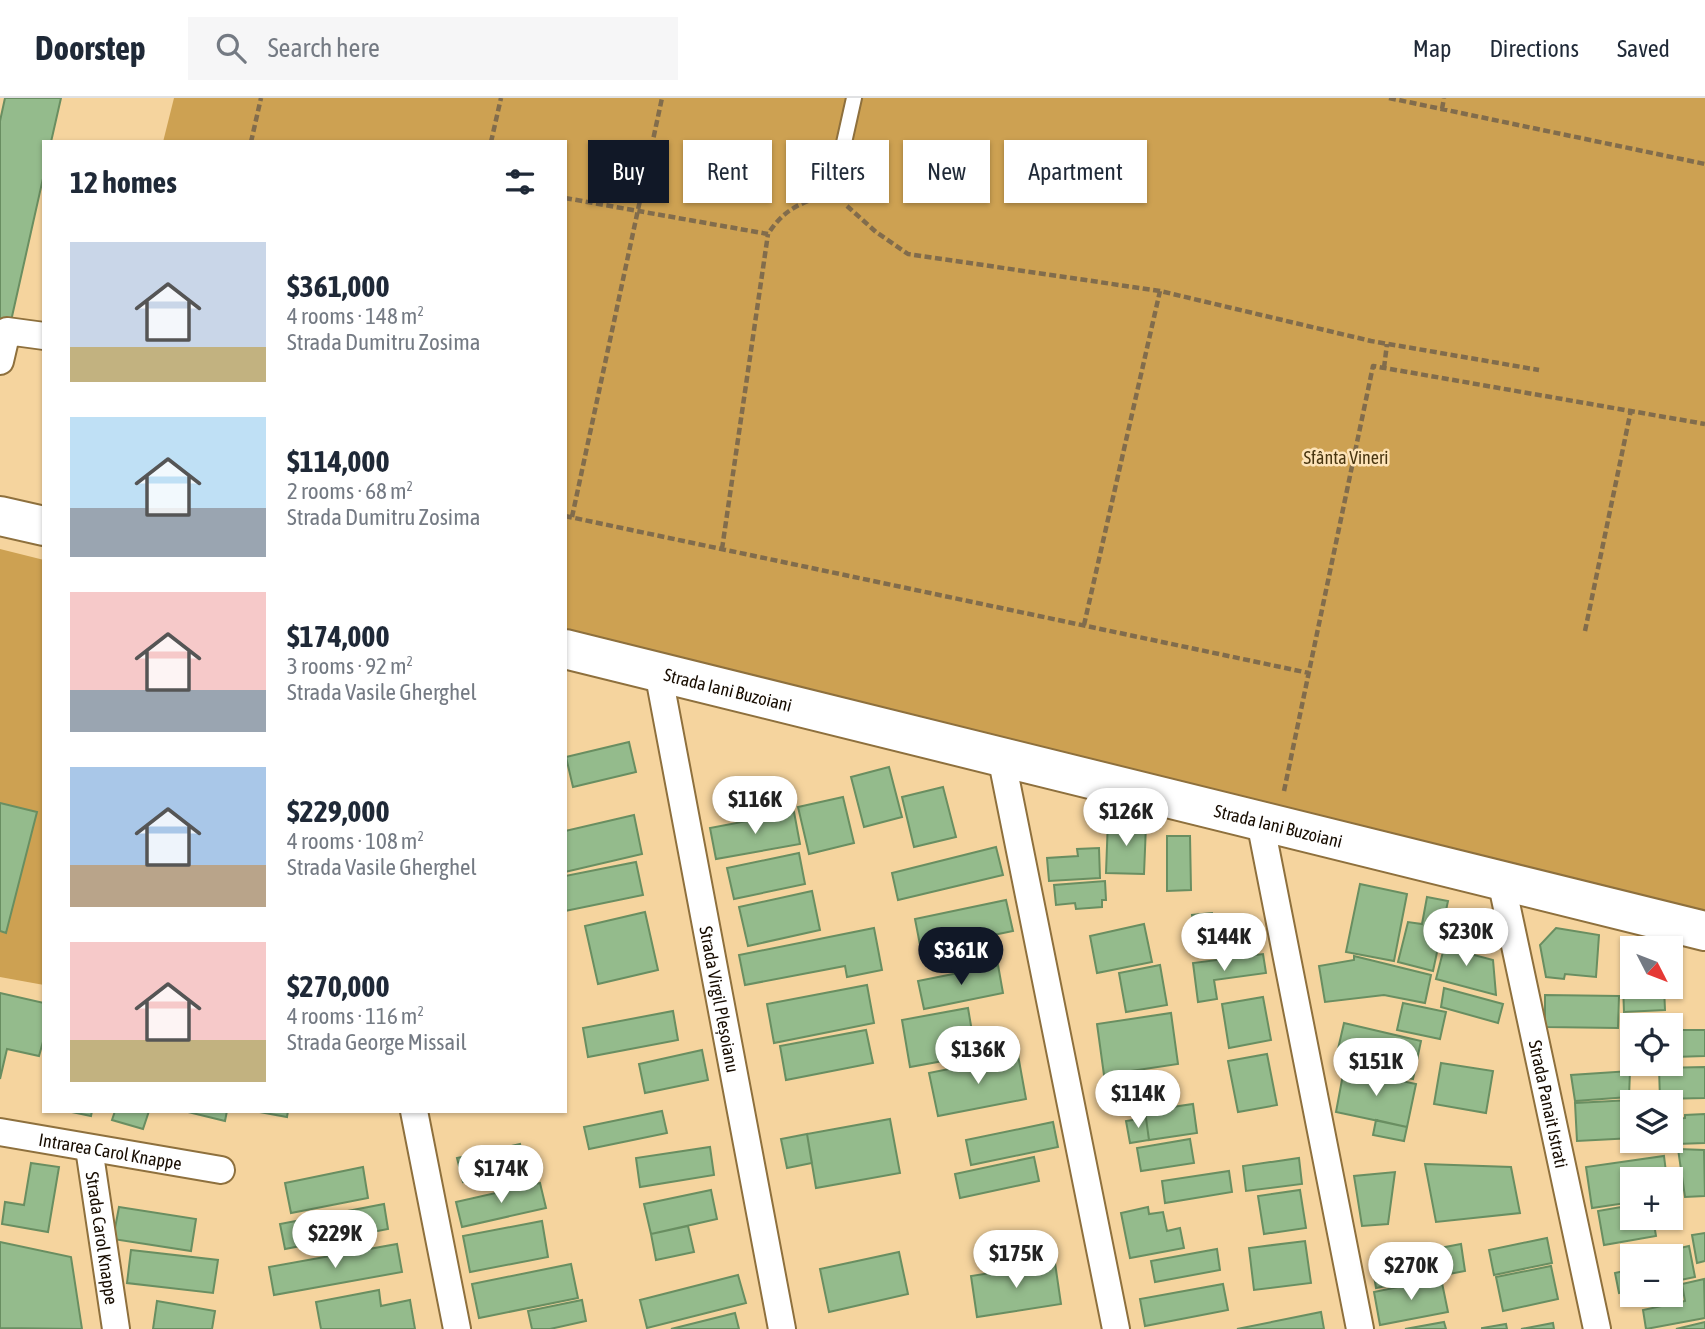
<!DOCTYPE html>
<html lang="en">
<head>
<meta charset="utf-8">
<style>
	body { margin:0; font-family:"Asap Condensed",sans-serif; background:#f6f6f7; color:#1f2937; height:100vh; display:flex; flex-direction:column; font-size:26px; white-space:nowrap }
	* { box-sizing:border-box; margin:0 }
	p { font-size:23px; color:#747a83 }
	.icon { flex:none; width:38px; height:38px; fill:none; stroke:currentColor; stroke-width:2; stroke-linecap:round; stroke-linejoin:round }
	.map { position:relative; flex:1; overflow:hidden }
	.side { position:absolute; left:42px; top:42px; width:525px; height:973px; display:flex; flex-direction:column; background:#fff; border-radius:0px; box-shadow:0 2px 5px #0004 }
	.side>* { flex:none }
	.top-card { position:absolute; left:588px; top:42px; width:665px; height:63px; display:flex; gap:14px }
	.needle { width:46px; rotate:132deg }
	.fabs { position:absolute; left:1620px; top:838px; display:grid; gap:14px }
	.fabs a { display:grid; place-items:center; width:63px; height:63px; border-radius:0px; background:#fff; box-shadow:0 2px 5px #0004; font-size:35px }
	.price { position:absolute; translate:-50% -60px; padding:0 16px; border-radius:24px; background:#fff; color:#222; font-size:23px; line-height:46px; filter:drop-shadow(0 2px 4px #0008) }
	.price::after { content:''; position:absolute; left:50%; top:42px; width:21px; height:16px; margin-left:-10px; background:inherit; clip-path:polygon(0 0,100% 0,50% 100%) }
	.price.selected { background:#111827; color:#fff }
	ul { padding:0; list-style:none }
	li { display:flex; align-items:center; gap:21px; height:175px; padding:0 28px }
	li span { display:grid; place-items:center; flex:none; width:196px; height:140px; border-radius:0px; color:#555 }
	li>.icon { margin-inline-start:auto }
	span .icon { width:84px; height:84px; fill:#fffc; stroke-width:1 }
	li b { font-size:30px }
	h2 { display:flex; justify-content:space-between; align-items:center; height:84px; padding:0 28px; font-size:30px }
	.pill { padding:0 24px; border-radius:0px; background:#fff; box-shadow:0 2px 5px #0004; font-size:24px; line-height:63px }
	.pill.selected { background:#111827; color:#fff }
	header { display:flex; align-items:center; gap:42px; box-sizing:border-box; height:98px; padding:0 35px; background:#fff; border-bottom:2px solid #e0e1e3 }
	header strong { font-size:33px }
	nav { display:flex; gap:38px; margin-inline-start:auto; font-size:24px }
	.search { width:490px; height:63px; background:#f6f6f7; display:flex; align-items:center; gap:18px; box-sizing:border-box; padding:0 24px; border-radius:0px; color:#747a83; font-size:26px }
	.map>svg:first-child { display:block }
	.green { fill:#cda152 }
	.building { fill:#94bb8c; stroke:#698e61; stroke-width:2 }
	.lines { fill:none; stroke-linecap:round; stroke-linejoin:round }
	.lane-casing { stroke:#8e703d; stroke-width:18 }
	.street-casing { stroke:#8e703d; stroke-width:30 }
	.secondary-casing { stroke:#8e703d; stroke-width:42 }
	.path { stroke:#816c4c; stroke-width:4.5; stroke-dasharray:7 3.5; stroke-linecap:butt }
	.lane { stroke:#fff; stroke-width:14 }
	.street { stroke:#fff; stroke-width:26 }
	.secondary { stroke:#fff; stroke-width:38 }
	.labels { text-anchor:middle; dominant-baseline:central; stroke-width:5; stroke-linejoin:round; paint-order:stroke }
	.park-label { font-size:18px; fill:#483510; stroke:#fde3b8 }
	.street-label { font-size:18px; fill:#170c00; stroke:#fde3b8 }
</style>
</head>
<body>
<header>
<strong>Doorstep</strong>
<div class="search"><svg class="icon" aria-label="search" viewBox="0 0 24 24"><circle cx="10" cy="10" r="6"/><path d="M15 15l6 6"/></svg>Search here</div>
<nav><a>Map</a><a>Directions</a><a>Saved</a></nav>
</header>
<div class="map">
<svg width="1705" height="1231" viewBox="0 0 1705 1231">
	<rect width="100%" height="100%" fill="#f5d49e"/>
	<!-- green -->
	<path class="green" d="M174 0H1705V816L565 536V44H163Z
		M0 451 44 462V887L0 879Z"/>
	<!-- building -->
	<path class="building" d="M5 0H61L51 44H44V76L11 223 0 221V23Z
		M629 644 636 674 573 689 566 659Z
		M889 669 902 719 864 729 851 679Z
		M943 689 956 739 914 749 902 699Z
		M843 699 854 745 809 756 798 709Z
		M0 705 37 714 6 835 0 833Z
		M794 714 800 746 716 761 710 730Z
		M634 717 642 756 565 774V733Z
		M1108 721H1127V726L1146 727 1144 776 1106 775Z
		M1167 738H1190L1191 792 1167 793Z
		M996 749 1003 777 898 802 892 775Z
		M1099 750 1100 780 1049 783 1047 760 1078 758 1077 751Z
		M799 755 805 786 734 801 727 770Z
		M636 764 643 797 565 813V778Z
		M1105 783 1106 802H1102V809L1076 811 1075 805 1056 807 1054 787Z
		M1360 786 1407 796 1394 863 1346 854Z
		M812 793 820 832 748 848 739 809Z
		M1427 799 1448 803 1433 873 1398 864 1408 824 1422 826Z
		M1006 802 1013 833 921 852 915 821Z
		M645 814 658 872 598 886 585 828Z
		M1212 815 1214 831 1249 826 1252 851 1197 858 1192 817Z
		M1144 826 1152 864 1097 875 1090 838Z
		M874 830 882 872 847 879 845 868 745 887 739 857Z
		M1556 830 1599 837 1596 879 1565 876 1564 881 1546 879 1540 847Z
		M1446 842 1475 849 1474 857 1493 862 1496 897 1436 881Z
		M1263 856 1266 875 1214 882 1217 901 1198 904 1193 865Z
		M1354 858 1431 877 1425 905 1384 897 1325 904 1319 868 1354 862Z
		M1622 858H1633V889H1664L1665 912 1624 914Z
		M998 867 1003 895 924 911 918 883Z
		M1160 867 1167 907 1126 914 1119 875Z
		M867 887 874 925 774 945 767 906Z
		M1444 890 1503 906 1498 925 1441 909Z
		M0 895 44 905V940L39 958 7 951 0 981Z
		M1545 897 1619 898 1618 930 1545 929Z
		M1263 899 1271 942 1229 950 1222 906Z
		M1403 905 1446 914 1440 941 1397 932Z
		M968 910 976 957 910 969 902 922Z
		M673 913 678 942 588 959 583 930Z
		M1171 915 1178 966 1104 977 1097 926Z
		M1344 925 1421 943 1413 981 1335 964Z
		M866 932 873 965 786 982 780 948Z
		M1673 932H1705V958L1674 959Z
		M702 952 708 982 645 995 639 966Z
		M1267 956 1277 1007 1238 1014 1228 963Z
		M1018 957 1026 1001 938 1018 929 975Z
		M1441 965 1493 973 1486 1015 1434 1006Z
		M1705 969V1000L1660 1001 1659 970Z
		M1344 971 1416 986 1407 1029 1336 1014Z
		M1630 973 1629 999 1575 1003 1571 977Z
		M1631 1002 1633 1040 1577 1043 1575 1005Z
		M1193 1006 1197 1035 1149 1042 1145 1013Z
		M67 1013H92L91 1018Z
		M115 1013H149L143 1031 112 1022Z
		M184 1013H227L225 1023Z
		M254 1013H288L287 1019Z
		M662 1013 667 1035 589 1051 584 1029Z
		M1705 1016V1045L1648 1047V1043H1671V1021L1685 1020V1017Z
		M1146 1020 1149 1042 1130 1045 1126 1023Z
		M890 1021 900 1075 816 1090 807 1036Z
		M1376 1022 1407 1029 1404 1043 1373 1037Z
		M1053 1024 1058 1049 971 1067 966 1042Z
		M807 1036 812 1065 787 1070 781 1041Z
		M1190 1041 1194 1065 1141 1073 1137 1050Z
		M520 1046 525 1070 463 1084 457 1060Z
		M710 1049 714 1077 640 1089 636 1060Z
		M1678 1051 1704 1052 1705 1098 1685 1099Z
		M1664 1058 1667 1082H1633V1104L1592 1110 1586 1069Z
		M1034 1059 1039 1083 960 1100 955 1076Z
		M1299 1060 1302 1086 1246 1093 1243 1068Z
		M31 1065 59 1069 48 1134 2 1126 5 1104 24 1107Z
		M1425 1066 1511 1069 1520 1115 1436 1124Z
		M363 1069 368 1100 291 1115 285 1085Z
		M1229 1073 1232 1094 1165 1105 1162 1083Z
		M1395 1074 1388 1126 1362 1128 1354 1078Z
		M540 1085 546 1110 462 1129 456 1104Z
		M711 1092 717 1121 651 1136 644 1106Z
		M1300 1092 1306 1130 1264 1136 1258 1098Z
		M1671 1101 1676 1123 1654 1126 1656 1138 1604 1147 1598 1113 1633 1107V1120H1671Z
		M384 1106 388 1131 285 1151 280 1126Z
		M119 1109 196 1121 191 1153 113 1141Z
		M1148 1109 1149 1116 1163 1114 1167 1133 1180 1130 1184 1150 1130 1160 1121 1115Z
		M542 1123 548 1159 470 1174 463 1138Z
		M688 1128 694 1154 656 1162 651 1136Z
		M1705 1135V1163L1697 1165 1692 1137Z
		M1547 1140 1552 1165 1494 1177 1489 1152Z
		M1305 1143 1311 1185 1254 1192 1249 1150Z
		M0 1144 71 1159 82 1231 0 1230Z
		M397 1146 402 1174 274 1197 269 1169Z
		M1461 1146 1465 1173 1376 1190 1371 1160 1397 1155 1398 1162 1425 1157 1424 1153Z
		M1689 1148 1695 1179 1671 1184V1158H1668L1667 1153Z
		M1217 1151 1220 1172 1155 1184 1151 1163Z
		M131 1152 218 1162 213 1195 127 1185Z
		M899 1154 908 1196 829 1214 820 1171Z
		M1055 1165 1061 1206 977 1219 971 1178Z
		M571 1166 578 1200 479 1220 472 1186Z
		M1551 1168 1558 1201 1503 1213 1496 1179Z
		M1633 1171V1192L1619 1195 1615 1175Z
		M738 1177 746 1205 647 1230 640 1202Z
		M1441 1180 1448 1214 1380 1227 1374 1194Z
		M1704 1181 1705 1220 1646 1231 1643 1212 1685 1203 1682 1186Z
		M1223 1186 1228 1212 1145 1228 1140 1201Z
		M379 1192 381 1208 410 1202 415 1231H321L316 1204Z
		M582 1202 586 1223 550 1231H532L528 1213Z
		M157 1203 215 1213 212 1231H153Z
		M1321 1214 1324 1231H1237Z
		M735 1215 739 1231H671Z
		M1444 1224 1446 1231H1405Z
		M1705 1224V1231H1676Z
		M1553 1225 1554 1231H1521Z
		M1506 1226 1507 1231H1482V1230Z"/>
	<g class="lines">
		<defs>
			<path id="lane" d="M833 94 854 0"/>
			<g id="street">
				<path d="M0 263 7 233 44 238"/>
				<path id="s1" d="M658 573 782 1231"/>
				<path d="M1001 658 1116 1231"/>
				<path d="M1260 723 1360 1231"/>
				<path id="s2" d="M1501 782 1597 1231"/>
				<path d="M414 1013 457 1231"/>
				<path id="s3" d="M0 1034 221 1072"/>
				<path id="s4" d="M89 1050 116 1231"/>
			</g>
			<g id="secondary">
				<path d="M0 418 44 428"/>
				<path id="s5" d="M565 551 1705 833"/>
			</g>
		</defs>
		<!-- lane casing -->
		<use href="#lane" class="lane-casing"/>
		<!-- street casing -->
		<use href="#street" class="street-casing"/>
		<!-- secondary casing -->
		<use href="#secondary" class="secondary-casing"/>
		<!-- path -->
		<path class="path" d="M1389 0 1705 66
			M1442 11 1444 0
			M251 44 261 0
			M491 44 501 0
			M565 100 768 136C780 117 793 108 814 101
			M847 108 876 134 908 156 1160 193 1371 243 1539 272
			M1384 270 1387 246
			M565 418 1309 575
			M572 419 662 0
			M722 451 768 136
			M1084 527 1160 193
			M1585 533 1631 312
			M1284 693 1373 268 1705 326"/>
		<!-- lane -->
		<use href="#lane" class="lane"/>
		<!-- street -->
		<use href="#street" class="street"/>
		<!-- secondary -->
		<use href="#secondary" class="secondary"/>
	</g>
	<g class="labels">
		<!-- park labels -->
		<g class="park-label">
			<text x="1346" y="359">Sfânta Vineri</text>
		</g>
		<!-- street labels -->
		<g class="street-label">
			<text stroke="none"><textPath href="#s5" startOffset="168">Strada Iani Buzoiani</textPath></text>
			<text stroke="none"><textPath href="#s5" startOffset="735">Strada Iani Buzoiani</textPath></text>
			<text stroke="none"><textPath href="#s1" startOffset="334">Strada Virgil Pleșoianu</textPath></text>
			<text stroke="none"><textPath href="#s2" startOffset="229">Strada Panait Istrati</textPath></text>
			<text stroke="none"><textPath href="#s3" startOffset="112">Intrarea Carol Knappe</textPath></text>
			<text stroke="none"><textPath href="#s4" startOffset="91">Strada Carol Knappe</textPath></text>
		</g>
	</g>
</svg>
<div class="fabs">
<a><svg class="needle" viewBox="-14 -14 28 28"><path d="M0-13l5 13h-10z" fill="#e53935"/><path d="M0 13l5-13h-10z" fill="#747a83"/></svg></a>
<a><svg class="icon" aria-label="locate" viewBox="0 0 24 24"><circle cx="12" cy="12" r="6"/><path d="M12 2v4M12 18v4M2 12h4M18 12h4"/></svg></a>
<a><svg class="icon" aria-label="layers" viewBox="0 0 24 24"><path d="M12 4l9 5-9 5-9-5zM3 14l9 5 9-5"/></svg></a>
<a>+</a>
<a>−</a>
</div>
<b class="price" style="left:755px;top:738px">$116K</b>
<b class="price" style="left:1126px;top:750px">$126K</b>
<b class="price" style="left:1466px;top:870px">$230K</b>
<b class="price" style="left:1224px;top:875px">$144K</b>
<b class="price selected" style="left:961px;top:889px">$361K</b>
<b class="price" style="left:978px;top:988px">$136K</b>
<b class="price" style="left:1376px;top:1000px">$151K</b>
<b class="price" style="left:1138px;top:1032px">$114K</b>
<b class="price" style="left:501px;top:1107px">$174K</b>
<b class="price" style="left:335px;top:1172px">$229K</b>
<b class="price" style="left:1016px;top:1192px">$175K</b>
<b class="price" style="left:1411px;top:1204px">$270K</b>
<div class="top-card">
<a class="pill selected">Buy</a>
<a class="pill">Rent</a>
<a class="pill">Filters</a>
<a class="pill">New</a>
<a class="pill">Apartment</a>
</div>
<section class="side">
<h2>12 homes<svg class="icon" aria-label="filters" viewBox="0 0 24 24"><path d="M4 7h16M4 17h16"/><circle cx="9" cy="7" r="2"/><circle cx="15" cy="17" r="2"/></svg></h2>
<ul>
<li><span style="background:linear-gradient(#c9d6e8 75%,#c2b280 0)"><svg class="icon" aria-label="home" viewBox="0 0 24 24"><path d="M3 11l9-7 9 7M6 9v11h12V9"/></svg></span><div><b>$361,000</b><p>4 rooms · 148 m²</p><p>Strada Dumitru Zosima</p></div></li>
<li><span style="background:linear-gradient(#bfe0f5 65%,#9aa5b1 0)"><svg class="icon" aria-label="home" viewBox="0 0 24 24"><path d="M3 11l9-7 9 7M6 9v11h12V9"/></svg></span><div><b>$114,000</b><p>2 rooms · 68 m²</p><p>Strada Dumitru Zosima</p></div></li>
<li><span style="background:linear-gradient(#f6c9c9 70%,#9aa5b1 0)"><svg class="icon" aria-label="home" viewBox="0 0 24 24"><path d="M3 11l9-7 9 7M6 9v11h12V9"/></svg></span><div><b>$174,000</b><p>3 rooms · 92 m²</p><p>Strada Vasile Gherghel</p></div></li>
<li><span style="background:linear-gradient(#a9c7e8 70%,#b9a48a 0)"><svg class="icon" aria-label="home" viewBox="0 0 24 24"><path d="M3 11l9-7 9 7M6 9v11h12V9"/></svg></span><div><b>$229,000</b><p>4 rooms · 108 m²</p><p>Strada Vasile Gherghel</p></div></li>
<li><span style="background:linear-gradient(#f6c9c9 70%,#c2b280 0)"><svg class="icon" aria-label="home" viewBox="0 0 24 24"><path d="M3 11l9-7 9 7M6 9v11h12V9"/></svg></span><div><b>$270,000</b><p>4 rooms · 116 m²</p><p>Strada George Missail</p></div></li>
</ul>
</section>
</div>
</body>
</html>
